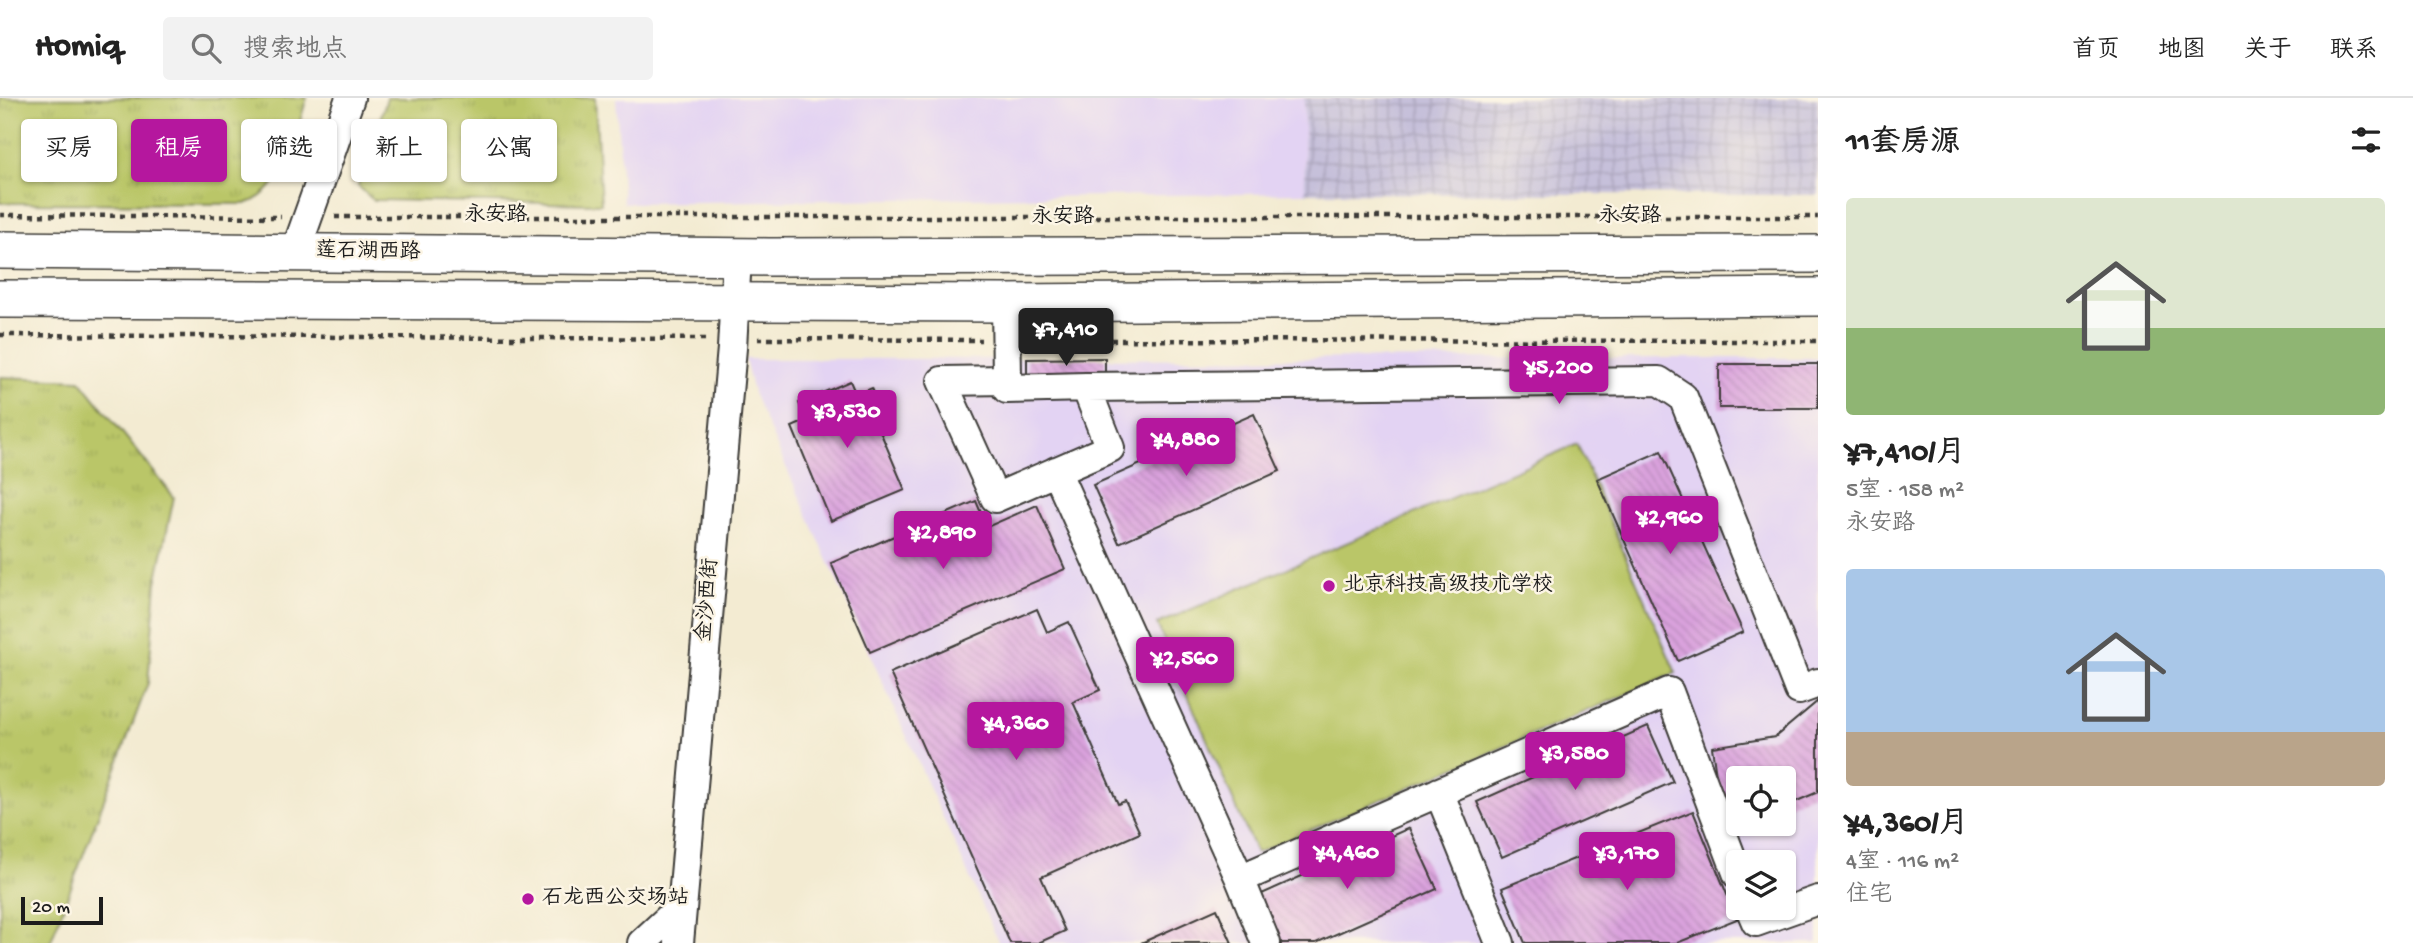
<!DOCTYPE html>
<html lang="zh">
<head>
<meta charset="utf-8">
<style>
	body { margin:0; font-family:"Gochi Hand","LXGW WenKai TC",sans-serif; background:#f2f2f2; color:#222; height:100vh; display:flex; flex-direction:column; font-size:26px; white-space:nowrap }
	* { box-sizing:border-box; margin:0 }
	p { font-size:23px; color:#767676 }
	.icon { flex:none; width:38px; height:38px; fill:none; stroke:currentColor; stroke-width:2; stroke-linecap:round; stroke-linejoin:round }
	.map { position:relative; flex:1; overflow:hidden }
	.side { display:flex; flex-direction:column; background:#fff; width:595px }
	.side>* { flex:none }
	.top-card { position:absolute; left:21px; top:21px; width:665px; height:63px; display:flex; gap:14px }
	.tools { position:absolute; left:1726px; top:668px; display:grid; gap:14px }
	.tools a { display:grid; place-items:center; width:70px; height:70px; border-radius:7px; background:#fff; box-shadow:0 2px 5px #0004; font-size:35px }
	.scale { position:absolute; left:21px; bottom:18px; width:82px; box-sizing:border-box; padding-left:7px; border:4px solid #1c1c1c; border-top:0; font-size:19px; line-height:24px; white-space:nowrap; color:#1c1c1c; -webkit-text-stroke:5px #fcf5e5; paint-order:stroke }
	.price { position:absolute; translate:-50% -60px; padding:0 16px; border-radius:7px; background:#b5179e; color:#fff; font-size:23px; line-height:46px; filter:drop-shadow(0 2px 4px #0008) }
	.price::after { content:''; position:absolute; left:50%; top:42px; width:21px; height:16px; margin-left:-10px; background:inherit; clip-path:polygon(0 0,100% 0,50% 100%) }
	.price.active { background:#222; color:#fff }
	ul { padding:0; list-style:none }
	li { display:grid; align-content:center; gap:14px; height:371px; padding:0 28px }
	li span { display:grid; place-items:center; height:217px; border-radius:7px; color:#555 }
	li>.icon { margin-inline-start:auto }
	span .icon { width:126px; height:126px; fill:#fffc; stroke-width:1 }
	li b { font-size:30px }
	h2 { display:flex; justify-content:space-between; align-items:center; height:84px; padding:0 28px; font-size:30px }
	.tag { padding:0 24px; border-radius:7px; background:#fff; box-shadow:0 2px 5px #0004; font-size:24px; line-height:63px }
	.tag.active { background:#b5179e; color:#fff }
	header { display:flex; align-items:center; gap:42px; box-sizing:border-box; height:98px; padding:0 35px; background:#fff; border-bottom:2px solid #e0e0e0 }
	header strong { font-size:33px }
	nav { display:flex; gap:38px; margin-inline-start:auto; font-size:24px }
	.search { width:490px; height:63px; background:#f2f2f2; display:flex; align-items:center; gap:18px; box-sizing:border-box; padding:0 24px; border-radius:7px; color:#767676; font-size:26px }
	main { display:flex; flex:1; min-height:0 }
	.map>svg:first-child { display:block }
	.built { fill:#e3d3f3; fill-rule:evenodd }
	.industrial { fill:url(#industrial-grid) }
	.grass { fill:url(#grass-tufts); stroke:#6b7142; stroke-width:2 }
	.pitch { fill:#bac668; stroke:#6b7142; stroke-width:2 }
	.building { fill:url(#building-back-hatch) }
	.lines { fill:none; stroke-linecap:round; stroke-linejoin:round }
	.minor-casing { stroke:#3c3b37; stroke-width:32 }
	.major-casing { stroke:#3c3b37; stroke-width:40 }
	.path { stroke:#3c3b37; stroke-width:4.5; stroke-dasharray:5 5; stroke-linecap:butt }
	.minor { stroke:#fff; stroke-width:28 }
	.major { stroke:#fff; stroke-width:37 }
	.poi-dot { fill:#b5179e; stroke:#fcf5e5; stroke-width:2.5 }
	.labels { text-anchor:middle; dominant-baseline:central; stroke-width:5; stroke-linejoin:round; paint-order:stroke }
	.street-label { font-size:21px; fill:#1c1c1c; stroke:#fcf5e5 }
	.poi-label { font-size:21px; fill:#1c1c1c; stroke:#fcf5e5; text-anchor:start }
</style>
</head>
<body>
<header>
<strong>Homiq</strong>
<div class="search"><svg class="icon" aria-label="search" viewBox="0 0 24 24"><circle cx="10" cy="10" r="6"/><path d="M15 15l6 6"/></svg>搜索地点</div>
<nav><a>首页</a><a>地图</a><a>关于</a><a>联系</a></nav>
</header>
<main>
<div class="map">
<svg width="1818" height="845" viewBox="0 0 1818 845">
	<defs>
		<pattern id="industrial-grid" width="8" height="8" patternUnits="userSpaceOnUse" patternTransform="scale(1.75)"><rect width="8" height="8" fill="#c6c0da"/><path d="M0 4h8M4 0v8" fill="none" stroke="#aaa4ba"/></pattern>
		<pattern id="grass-tufts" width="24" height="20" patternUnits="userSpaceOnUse" patternTransform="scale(1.75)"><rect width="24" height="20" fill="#bac668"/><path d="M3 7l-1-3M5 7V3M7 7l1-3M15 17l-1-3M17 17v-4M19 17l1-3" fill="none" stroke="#9faa5a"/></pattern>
		<pattern id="building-back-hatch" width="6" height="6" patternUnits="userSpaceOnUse" patternTransform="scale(1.75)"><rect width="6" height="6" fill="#daa2dd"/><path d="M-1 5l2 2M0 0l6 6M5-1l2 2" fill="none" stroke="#ba8bbd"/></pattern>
	</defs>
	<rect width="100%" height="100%" fill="#fcf5e5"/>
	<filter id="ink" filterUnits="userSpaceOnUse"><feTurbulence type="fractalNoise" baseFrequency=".0143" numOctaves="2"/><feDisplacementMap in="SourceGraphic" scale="14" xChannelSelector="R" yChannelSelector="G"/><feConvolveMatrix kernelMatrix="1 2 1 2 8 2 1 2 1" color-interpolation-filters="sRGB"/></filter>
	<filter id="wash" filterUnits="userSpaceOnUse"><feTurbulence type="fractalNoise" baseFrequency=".00686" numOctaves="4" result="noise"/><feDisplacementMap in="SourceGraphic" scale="28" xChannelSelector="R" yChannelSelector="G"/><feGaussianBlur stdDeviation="1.57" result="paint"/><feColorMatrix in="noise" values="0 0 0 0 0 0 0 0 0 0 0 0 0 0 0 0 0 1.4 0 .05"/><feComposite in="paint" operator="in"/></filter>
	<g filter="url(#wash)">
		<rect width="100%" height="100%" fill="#f3ebd2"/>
		<!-- built -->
		<path class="built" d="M616 0H1304L1305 95 623 105Z
			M1818 260V845H999L753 295 745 261ZM1738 681H1783V726H1738ZM1738 765H1783V810H1738Z"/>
		<!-- industrial -->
		<path class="industrial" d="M1304 0H1818V97L1305 95Z"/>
		<!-- grass -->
		<path class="grass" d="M0 0H307C295 36 286 94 245 106L0 105Z
			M387 0H595L601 106 373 102 358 88Z
			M0 279 80 282 174 399 156 485 148 585 50 845H0Z"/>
		<!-- pitch -->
		<path class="pitch" d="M1577 346 1676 575 1256 755 1157 526Z"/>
		<g id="blocks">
			<!-- building -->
			<path class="building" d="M1105 260V279L1027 280V261Z
				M1719 266H1818V310H1719Z
				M850 283 856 297 872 290 883 316 874 319 905 392 831 423 792 329 806 323 799 305Z
				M1254 316 1280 373 1119 445 1093 387Z
				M1661 353 1743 534 1678 563 1597 381Z
				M976 403 987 429 1037 407 1065 471 870 554 831 465Z
				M1037 511 1047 534 1069 524 1100 592 1073 604 1118 706 1125 703 1140 735 1041 779 1065 833 1038 845H1010L890 575Z
				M1818 603V694L1783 709V681H1738V709L1721 711 1712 649 1775 639Z
				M1648 628 1673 684 1502 759 1477 704Z
				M1693 713 1737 821 1677 845H1525L1502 790Z
				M1409 730 1437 791 1316 845H1276L1255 799Z
				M1217 811 1232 845H1141Z"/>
		</g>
	</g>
	<g filter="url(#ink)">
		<use href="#blocks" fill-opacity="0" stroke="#3c3b37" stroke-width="2"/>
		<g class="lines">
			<defs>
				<path id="minor" d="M295 155 350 0
					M1006 205 1007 282 942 283 995 400 1110 350 1086 289 1007 291V282
					M1086 289 1659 283 1683 299 1799 592 1818 585
					M1056 373 1240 781 1266 845
					M1439 694 1500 845
					M1240 781 1669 594 1738 777
					M1750 810 1756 824 1818 802
					M642 845 682 808
					M679 845 732 250 737 159"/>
				<path id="major" d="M0 152 769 159 1818 156
					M0 201 1006 205 1818 199"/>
			</defs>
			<!-- minor casing -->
			<use href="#minor" class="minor-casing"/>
			<!-- major casing -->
			<use href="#major" class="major-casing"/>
			<!-- path -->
			<path class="path" d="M0 117 281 119
				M335 119H1818
				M0 237 708 241
				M758 241 981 242
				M1031 242 1818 243"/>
			<!-- minor -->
			<use href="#minor" class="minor"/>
			<!-- major -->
			<use href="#major" class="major"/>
		</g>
	</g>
	<!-- markers -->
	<g class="poi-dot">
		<circle cx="1329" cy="488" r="7"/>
		<circle cx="528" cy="801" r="7"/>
	</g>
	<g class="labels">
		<!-- street labels -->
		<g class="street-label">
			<text x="496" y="118">永安路</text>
			<text x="1630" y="119">永安路</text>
			<text x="1063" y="120">永安路</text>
			<text transform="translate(368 155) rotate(1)">莲石湖西路</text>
			<text transform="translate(709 502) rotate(-85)">金沙西街</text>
		</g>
		<!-- poi labels -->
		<g class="poi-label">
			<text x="1343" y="488">北京科技高级技术学校</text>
			<text x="542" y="801">石龙西公交场站</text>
		</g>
	</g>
</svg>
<div class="tools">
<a><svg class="icon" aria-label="locate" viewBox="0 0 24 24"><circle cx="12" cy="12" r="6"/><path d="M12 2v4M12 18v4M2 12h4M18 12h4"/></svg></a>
<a><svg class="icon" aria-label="layers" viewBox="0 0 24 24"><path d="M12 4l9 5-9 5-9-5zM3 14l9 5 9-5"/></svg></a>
</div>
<div class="scale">20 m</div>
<b class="price active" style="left:1066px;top:270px">¥7,410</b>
<b class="price" style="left:1559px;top:308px">¥5,200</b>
<b class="price" style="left:847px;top:352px">¥3,530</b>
<b class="price" style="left:1186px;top:380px">¥4,880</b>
<b class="price" style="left:1670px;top:458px">¥2,960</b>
<b class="price" style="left:943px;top:473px">¥2,890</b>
<b class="price" style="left:1185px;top:599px">¥2,560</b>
<b class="price" style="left:1016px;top:664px">¥4,360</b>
<b class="price" style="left:1575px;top:694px">¥3,580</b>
<b class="price" style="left:1347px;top:793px">¥4,460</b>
<b class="price" style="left:1627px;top:794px">¥3,170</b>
<div class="top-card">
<a class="tag">买房</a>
<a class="tag active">租房</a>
<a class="tag">筛选</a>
<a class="tag">新上</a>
<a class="tag">公寓</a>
</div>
</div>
<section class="side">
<h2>11套房源<svg class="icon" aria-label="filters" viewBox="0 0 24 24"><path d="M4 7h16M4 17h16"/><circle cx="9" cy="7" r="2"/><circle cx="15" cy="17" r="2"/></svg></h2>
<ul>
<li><span style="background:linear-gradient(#dfe7d0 60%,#8fb573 0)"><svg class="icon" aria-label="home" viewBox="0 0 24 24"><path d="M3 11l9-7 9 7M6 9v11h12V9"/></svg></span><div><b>¥7,410/月</b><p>5室 · 158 m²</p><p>永安路</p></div></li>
<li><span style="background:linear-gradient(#a9c7e8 75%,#b9a48a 0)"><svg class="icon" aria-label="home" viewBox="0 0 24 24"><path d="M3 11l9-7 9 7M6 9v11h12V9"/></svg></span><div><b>¥4,360/月</b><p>4室 · 116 m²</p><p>住宅</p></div></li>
</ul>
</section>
</main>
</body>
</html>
